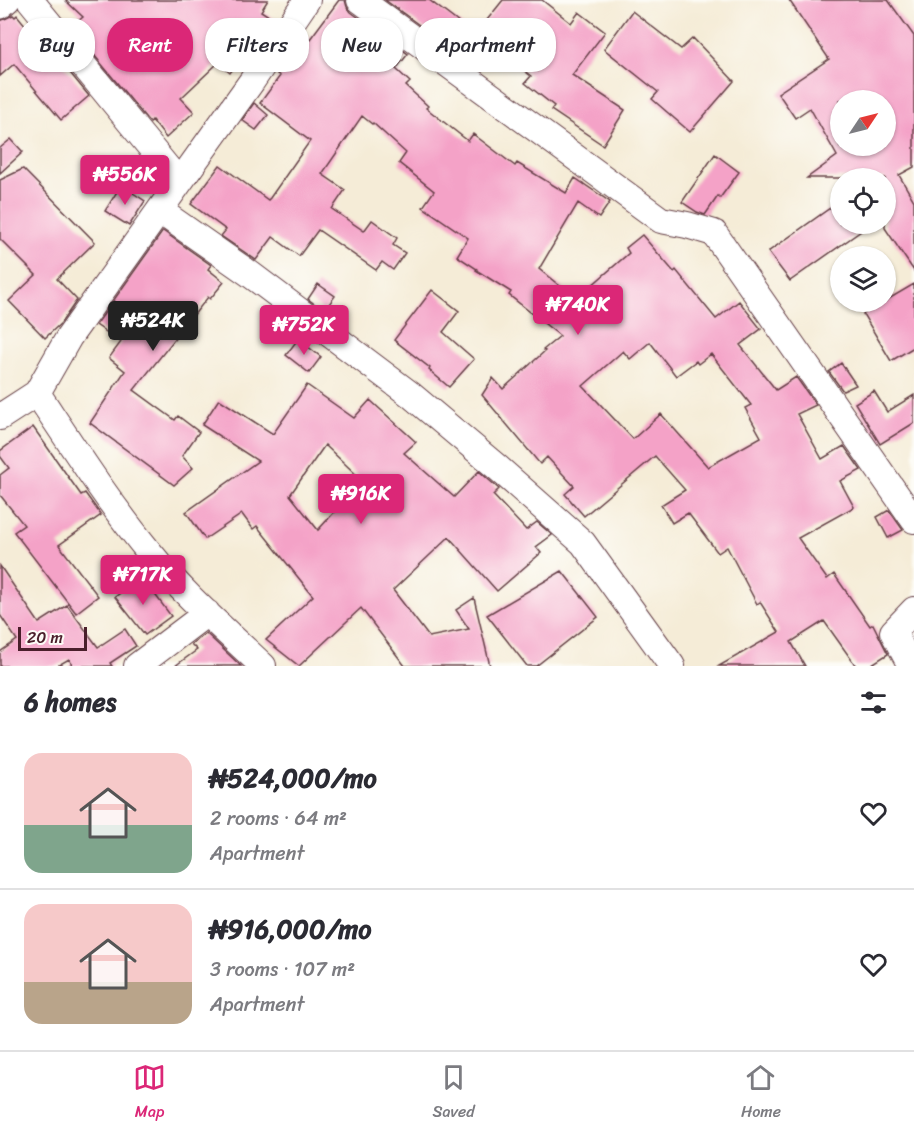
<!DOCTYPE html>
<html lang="en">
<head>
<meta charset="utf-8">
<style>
	body { margin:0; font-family:Sriracha,sans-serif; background:#f2f2f3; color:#2b2b33; height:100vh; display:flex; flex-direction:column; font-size:22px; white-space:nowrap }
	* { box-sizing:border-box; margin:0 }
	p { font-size:20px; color:#7c7c81 }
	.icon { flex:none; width:33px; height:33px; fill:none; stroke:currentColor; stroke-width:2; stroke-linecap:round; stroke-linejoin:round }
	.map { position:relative; height:666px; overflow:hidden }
	.sheet { display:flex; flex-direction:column; background:#fff; flex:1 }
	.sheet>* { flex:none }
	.guide { position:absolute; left:18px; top:18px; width:600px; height:54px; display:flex; gap:12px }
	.needle { width:39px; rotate:55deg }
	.buttons { position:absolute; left:830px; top:90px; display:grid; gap:12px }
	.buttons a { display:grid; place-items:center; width:66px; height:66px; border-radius:50%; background:#fff; box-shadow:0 2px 4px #0004; font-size:30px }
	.scale { position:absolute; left:18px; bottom:15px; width:69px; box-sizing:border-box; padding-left:6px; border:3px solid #4a1f2b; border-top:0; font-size:16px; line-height:21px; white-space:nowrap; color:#4a1f2b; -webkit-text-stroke:4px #fdfcf7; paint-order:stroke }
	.price { position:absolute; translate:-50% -51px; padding:0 14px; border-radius:6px; background:#db2777; color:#fff; font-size:20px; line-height:39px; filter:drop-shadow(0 2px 3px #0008) }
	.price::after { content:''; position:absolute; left:50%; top:36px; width:18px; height:14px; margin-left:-9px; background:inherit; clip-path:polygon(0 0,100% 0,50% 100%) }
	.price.selected { background:#222; color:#fff }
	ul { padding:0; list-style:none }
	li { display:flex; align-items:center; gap:18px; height:150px; padding:0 24px }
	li+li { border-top:2px solid #e1e1e2 }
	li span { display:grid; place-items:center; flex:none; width:168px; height:120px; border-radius:18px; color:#555 }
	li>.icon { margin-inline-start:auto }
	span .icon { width:72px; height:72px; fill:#fffc; stroke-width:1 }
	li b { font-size:26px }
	h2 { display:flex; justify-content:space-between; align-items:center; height:72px; padding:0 24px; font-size:26px }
	.tag { padding:0 21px; border-radius:24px; background:#fff; box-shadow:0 2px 4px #0004; font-size:21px; line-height:54px }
	.tag.selected { background:#db2777; color:#fff }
	.menu { display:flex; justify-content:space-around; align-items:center; height:84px; border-top:2px solid #e1e1e2; background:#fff; font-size:16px; color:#7c7c81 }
	.menu a { display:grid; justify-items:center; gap:3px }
	.menu .selected { color:#db2777 }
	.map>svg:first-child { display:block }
	.building { fill:#f4a2c7; fill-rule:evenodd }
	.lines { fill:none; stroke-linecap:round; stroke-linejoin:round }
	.minor-casing { stroke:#643e45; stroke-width:28 }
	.minor { stroke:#fff; stroke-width:26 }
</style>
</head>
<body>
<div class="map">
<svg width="914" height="666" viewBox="0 0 914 666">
	<rect width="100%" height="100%" fill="#fdfcf7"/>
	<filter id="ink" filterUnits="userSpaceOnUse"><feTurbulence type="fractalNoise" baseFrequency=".0167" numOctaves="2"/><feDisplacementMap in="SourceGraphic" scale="12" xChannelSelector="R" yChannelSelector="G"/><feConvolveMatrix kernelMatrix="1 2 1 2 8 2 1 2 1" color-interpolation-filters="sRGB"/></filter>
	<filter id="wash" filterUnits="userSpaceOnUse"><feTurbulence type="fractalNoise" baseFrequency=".008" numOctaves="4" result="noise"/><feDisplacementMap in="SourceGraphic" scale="24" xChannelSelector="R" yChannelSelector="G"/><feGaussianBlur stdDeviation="1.35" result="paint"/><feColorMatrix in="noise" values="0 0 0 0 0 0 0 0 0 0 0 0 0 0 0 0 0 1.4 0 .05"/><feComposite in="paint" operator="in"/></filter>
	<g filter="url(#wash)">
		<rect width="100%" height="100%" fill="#f5ecd7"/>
		<g id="blocks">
			<!-- building -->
			<path class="building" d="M65 0H268L261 11 275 20 264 36 260 33 230 73 218 63 181 98 194 112 166 138 152 120 150 123 71 27 83 17Z
				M339 0H345L347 7 351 12 408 54 396 69 410 82 406 86 428 106 426 108 468 141 473 134 515 166 517 163 566 193 575 178 610 202 599 218 578 203 539 269 576 299 629 253 626 248 642 235 674 272 676 270 716 319 739 301 761 329 740 345 776 390 796 377 816 405 797 414 822 459 844 446 861 470 840 481 854 507 798 538 827 579 834 574 870 626 873 624 888 654 869 666H856L824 621 791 642 805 666H719L779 632 760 602 757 604 727 547 718 553 688 513 672 523 661 505 685 490 655 456 584 516 565 494 574 486 547 457 540 464 482 395 493 378 503 389 545 351 543 350 560 336 509 295 511 292 476 270 477 269 457 256 468 238 423 207 434 191 399 163 406 153 373 123 372 124 362 116 322 174 345 190 332 209 364 231 372 220 397 238 393 245 405 253 393 270 382 262 376 270 318 230 299 256 273 237 256 260 221 236 226 230 191 204 220 165 268 200 270 198 310 141 260 103 280 76 277 74 302 34 310 39ZM650 342 676 376 696 361 698 364 711 354 751 405 745 408 761 437 708 467 661 414 633 439 583 386 623 351 630 359Z
				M385 0H429L475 35 503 0H542L571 23 579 12 605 32 572 75 625 110 603 145 551 110 554 106 525 83 531 76 491 45 476 64 428 27 426 30Z
				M789 0H888L914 36V167L899 175 914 201V271L885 228V178H807L837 156 810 108 795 118 778 93 829 59ZM840 100H885V146H840Z
				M632 11 681 49 693 38 734 81 690 132 652 99 658 92 604 49Z
				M13 15 15 17 17 15 45 49 48 46 89 96 61 120 14 64 0 76V21Z
				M254 103 268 115 256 130 242 120Z
				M11 139 23 152 0 173V148Z
				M715 154 739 172 720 198 718 196 705 215 697 212 682 202Z
				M23 169 95 242 57 279 77 300 61 323 45 338 9 301 36 275 0 239V180Z
				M121 185 145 201 129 226 105 211Z
				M840 201V224H871L790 281 768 252Z
				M163 231 211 265 208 269 224 282 210 299 208 297 134 390 175 420 178 416 199 432 182 456 193 468 174 485 90 423 125 371 109 358 121 342 96 325Z
				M318 284 335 296 324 311 308 299Z
				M914 284V347L891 361 863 314Z
				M432 290 459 311 443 332 474 359 449 387 429 370 430 368 394 340Z
				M298 339 321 357 309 373 286 355Z
				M841 363 856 385 843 391 829 372Z
				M307 385 354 418 370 400 416 442 404 453 454 497 479 471 499 489 493 495 526 530 537 522 552 535 536 547 541 553 497 591 449 537 393 590 429 637 469 629 456 610 474 598 490 666H405L361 608 299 666 266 640 313 596 257 526 253 529 242 514 205 539 186 512 258 461 202 425 219 399 273 434ZM325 445 363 481 318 530 290 495Z
				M874 391 887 412 914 395V423L880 444 855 403Z
				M33 427 81 495 85 493 101 515 59 545 98 596 76 613 14 532 24 525 0 495V475L9 468 0 456V451Z
				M889 510 903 530 888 538 877 517Z
				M0 566 39 623 67 605 98 647 125 629 136 646 110 663 112 666H68L72 664 69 659 57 666H0V652L17 640 0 615Z
				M562 571 598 617 536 666H527L487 615Z
				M142 577 171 616 145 635 115 597Z
				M206 633 209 636 241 666H175L197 650 191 644Z"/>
		</g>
	</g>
	<g filter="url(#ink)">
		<use href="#blocks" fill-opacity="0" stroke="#643e45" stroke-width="1.5"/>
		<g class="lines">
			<defs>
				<path id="minor" d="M30 0 179 182
					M360 0 661 220 687 225 714 233 914 520
					M0 6 7 0
					M160 211 250 274 411 395 498 468 583 543 672 666
					M37 393C73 447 108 502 150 553 183 594 225 630 263 666
					M0 417 37 393 69 337 252 81 307 0
					M137 666 207 613
					M911 666 893 632 914 610"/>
			</defs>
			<!-- minor casing -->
			<use href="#minor" class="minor-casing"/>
			<!-- minor -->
			<use href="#minor" class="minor"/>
		</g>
	</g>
</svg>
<div class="buttons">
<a><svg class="needle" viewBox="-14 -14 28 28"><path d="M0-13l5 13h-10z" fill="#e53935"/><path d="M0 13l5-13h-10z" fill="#7c7c81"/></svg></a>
<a><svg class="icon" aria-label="locate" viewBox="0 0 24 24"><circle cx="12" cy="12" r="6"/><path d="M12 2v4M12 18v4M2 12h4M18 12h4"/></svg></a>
<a><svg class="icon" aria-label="layers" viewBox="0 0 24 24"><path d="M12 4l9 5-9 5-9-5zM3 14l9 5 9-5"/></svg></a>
</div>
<div class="scale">20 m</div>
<b class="price" style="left:125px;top:206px">₦556K</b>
<b class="price" style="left:578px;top:336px">₦740K</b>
<b class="price selected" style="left:153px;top:352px">₦524K</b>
<b class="price" style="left:304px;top:356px">₦752K</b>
<b class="price" style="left:361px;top:525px">₦916K</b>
<b class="price" style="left:143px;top:606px">₦717K</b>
<div class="guide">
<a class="tag">Buy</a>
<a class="tag selected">Rent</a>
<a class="tag">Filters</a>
<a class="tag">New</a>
<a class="tag">Apartment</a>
</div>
</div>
<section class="sheet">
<h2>6 homes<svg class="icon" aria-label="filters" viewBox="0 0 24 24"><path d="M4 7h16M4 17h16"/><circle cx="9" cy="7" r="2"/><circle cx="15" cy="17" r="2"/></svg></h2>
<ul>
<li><span style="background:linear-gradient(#f6c9c9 60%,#7fa58c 0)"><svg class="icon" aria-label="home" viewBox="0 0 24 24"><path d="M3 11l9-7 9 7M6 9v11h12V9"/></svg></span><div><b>₦524,000/mo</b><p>2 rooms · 64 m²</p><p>Apartment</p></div><svg class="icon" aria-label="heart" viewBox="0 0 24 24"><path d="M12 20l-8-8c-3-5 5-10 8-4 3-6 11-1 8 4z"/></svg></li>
<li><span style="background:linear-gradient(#f6c9c9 65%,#b9a48a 0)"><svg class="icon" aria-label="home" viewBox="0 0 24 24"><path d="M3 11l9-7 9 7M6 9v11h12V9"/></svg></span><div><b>₦916,000/mo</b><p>3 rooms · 107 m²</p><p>Apartment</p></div><svg class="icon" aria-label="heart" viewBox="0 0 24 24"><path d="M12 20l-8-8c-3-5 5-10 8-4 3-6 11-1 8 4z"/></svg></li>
</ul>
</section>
<nav class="menu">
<a class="selected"><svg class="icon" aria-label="map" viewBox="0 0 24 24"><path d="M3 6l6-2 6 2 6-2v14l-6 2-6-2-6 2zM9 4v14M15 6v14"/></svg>Map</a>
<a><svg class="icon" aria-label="saved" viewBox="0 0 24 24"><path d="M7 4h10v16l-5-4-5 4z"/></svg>Saved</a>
<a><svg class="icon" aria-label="home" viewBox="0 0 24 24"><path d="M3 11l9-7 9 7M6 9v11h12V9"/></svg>Home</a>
</nav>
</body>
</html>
